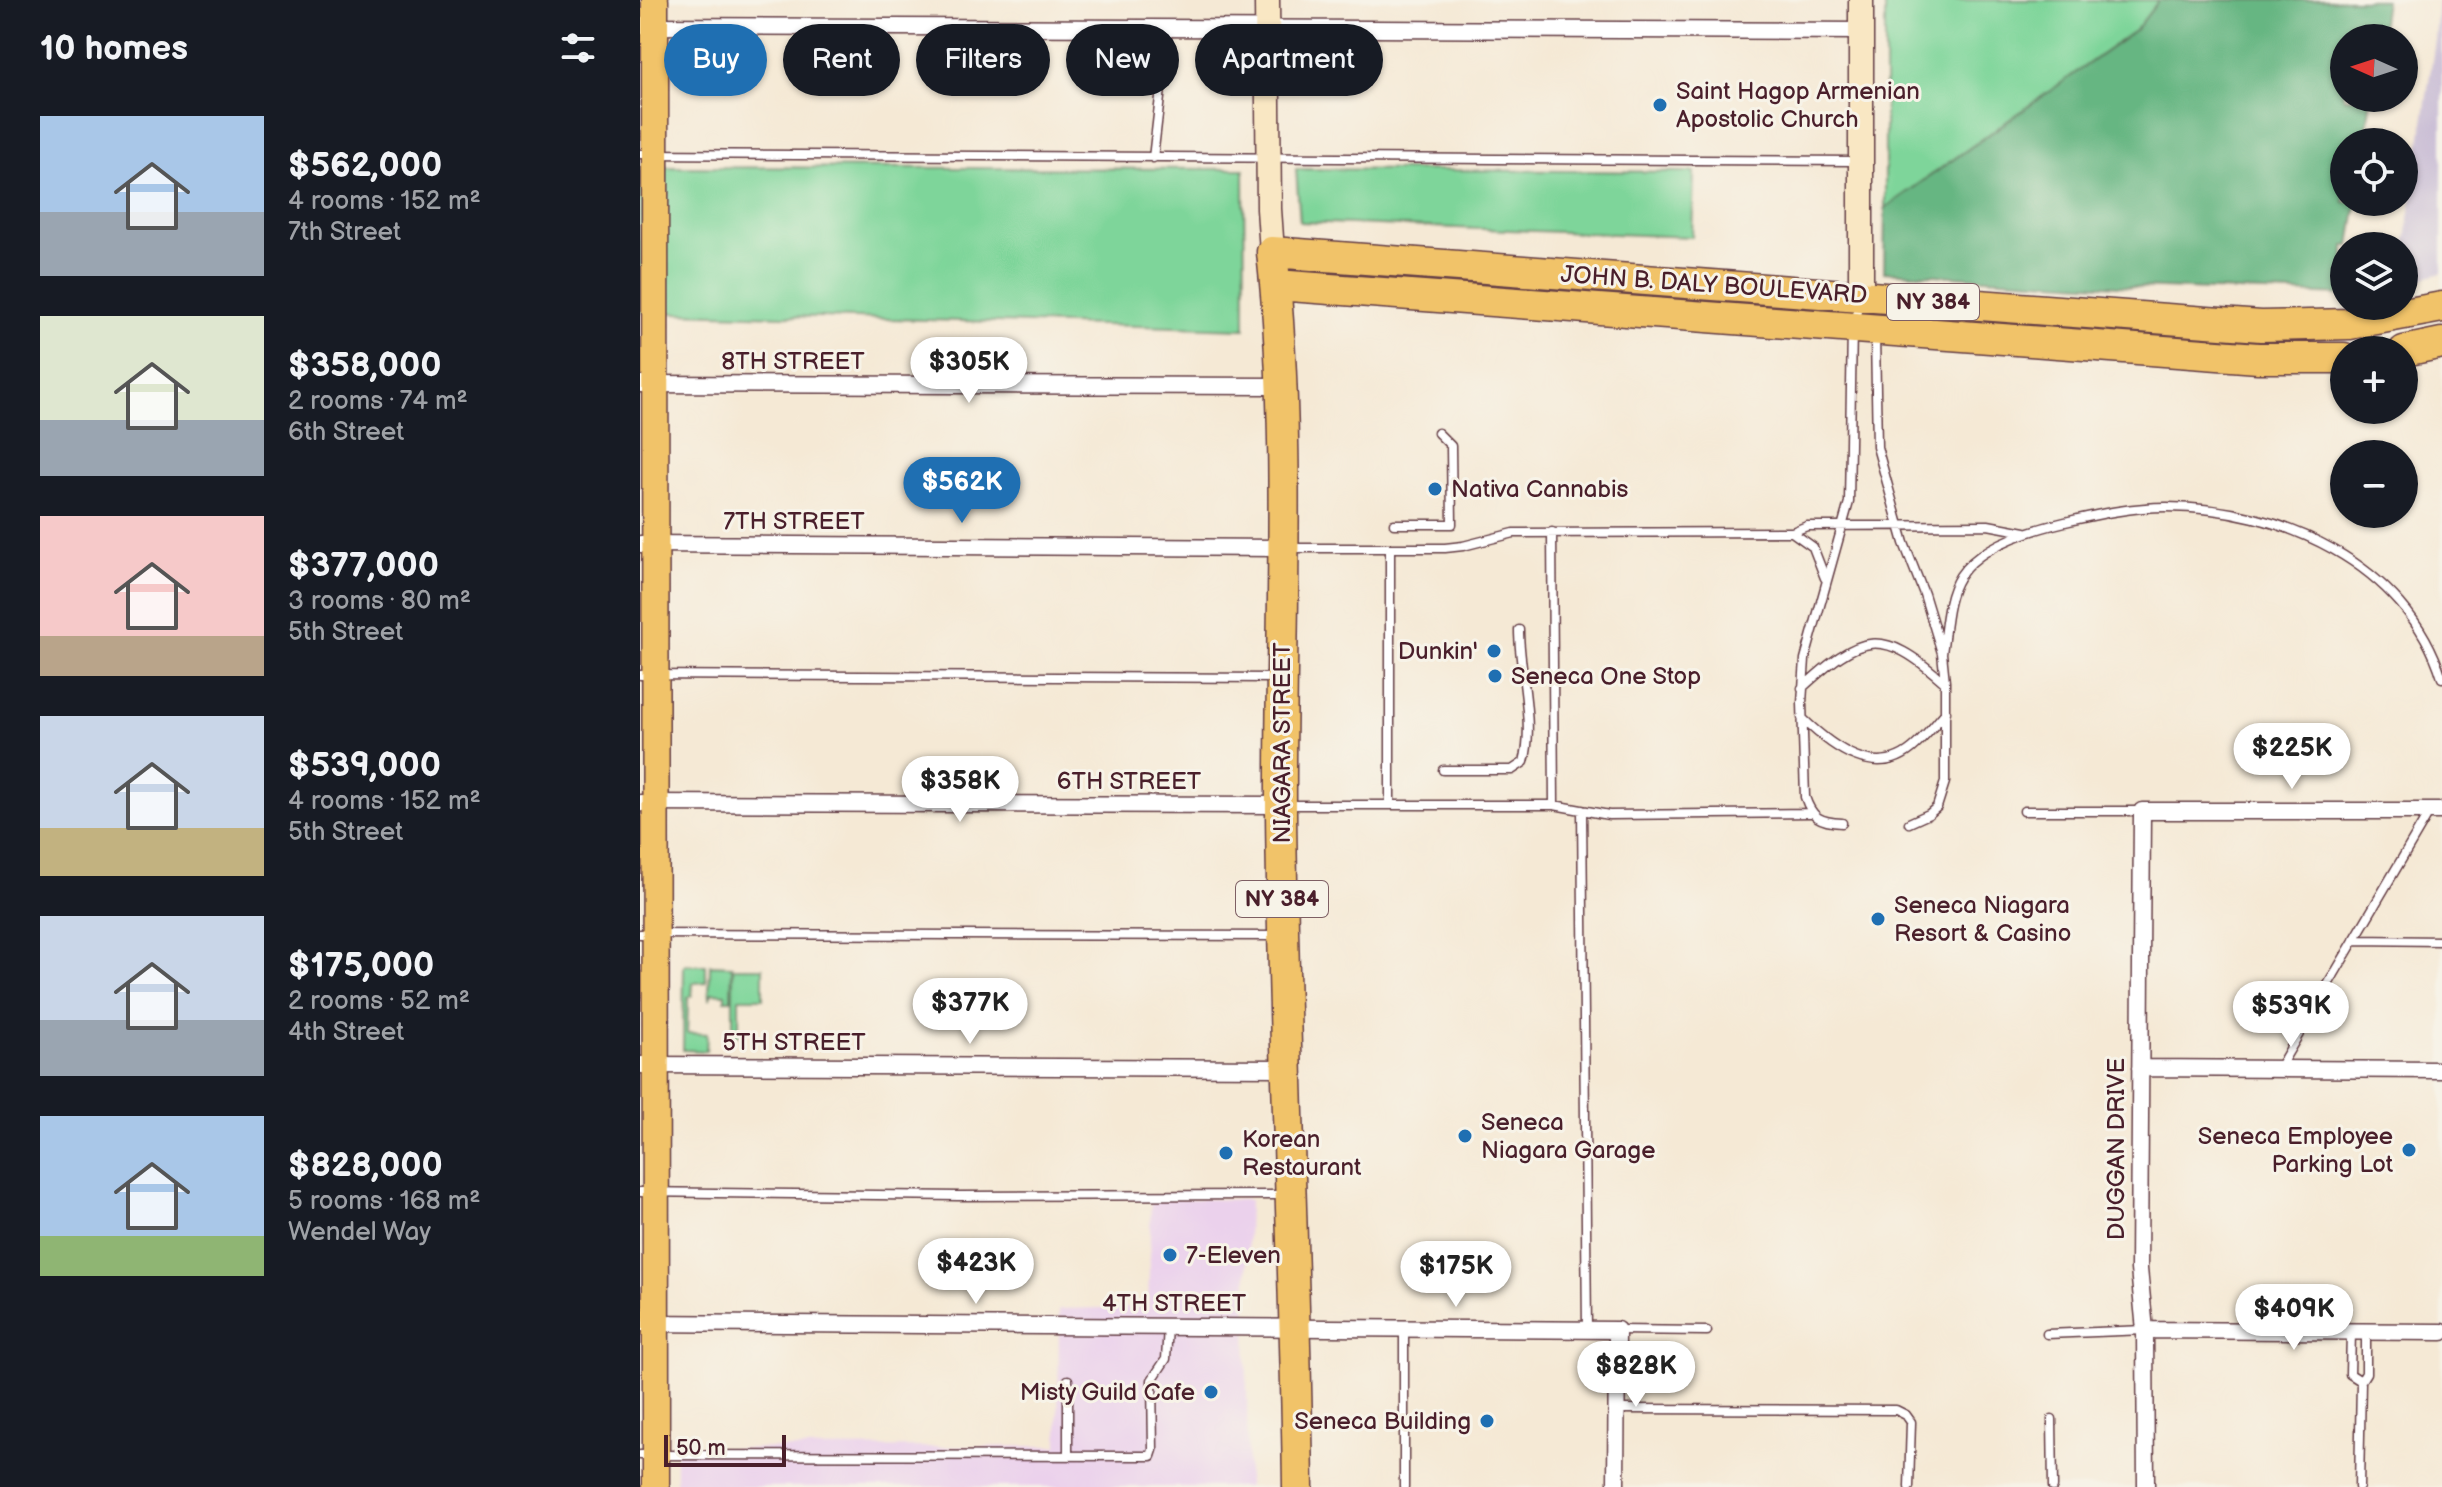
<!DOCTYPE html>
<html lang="en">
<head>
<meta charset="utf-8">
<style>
	body { margin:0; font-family:"Balsamiq Sans",sans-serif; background:#242831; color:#f1f3f6; height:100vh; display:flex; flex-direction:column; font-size:30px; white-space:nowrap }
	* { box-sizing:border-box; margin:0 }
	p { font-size:26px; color:#9ea1a6 }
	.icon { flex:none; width:44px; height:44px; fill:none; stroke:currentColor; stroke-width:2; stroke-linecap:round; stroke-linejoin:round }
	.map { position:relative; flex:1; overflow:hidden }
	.side { display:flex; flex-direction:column; background:#171b24; width:640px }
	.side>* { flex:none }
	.top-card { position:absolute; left:24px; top:24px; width:760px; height:72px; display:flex; gap:16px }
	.needle { width:52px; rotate:273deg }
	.tools { position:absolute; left:1690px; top:24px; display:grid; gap:16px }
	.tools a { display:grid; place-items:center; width:88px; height:88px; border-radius:50%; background:#171b24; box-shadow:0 2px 6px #0004; font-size:40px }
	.scale { position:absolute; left:24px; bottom:20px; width:122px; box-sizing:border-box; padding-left:8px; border:4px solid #4a1f2b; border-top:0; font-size:22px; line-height:28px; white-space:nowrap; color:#4a1f2b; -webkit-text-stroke:6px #f7f3e8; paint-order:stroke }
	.price { position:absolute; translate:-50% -68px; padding:0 18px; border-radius:28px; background:#fff; color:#222; font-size:26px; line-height:52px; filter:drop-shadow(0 2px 4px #0008) }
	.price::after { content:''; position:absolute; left:50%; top:48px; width:24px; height:18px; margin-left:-12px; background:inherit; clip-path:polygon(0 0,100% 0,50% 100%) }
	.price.current { background:#1f6fb2; color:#fff }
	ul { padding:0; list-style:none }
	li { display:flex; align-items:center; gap:24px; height:200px; padding:0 40px }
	li span { display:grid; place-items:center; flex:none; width:224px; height:160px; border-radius:0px; color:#555 }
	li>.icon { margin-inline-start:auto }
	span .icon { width:96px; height:96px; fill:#fffc; stroke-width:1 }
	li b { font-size:34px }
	h2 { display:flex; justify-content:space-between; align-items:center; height:96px; padding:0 40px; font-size:34px }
	.pill { padding:0 28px; border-radius:36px; background:#171b24; box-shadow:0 2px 6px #0004; font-size:28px; line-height:72px }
	.pill.current { background:#1f6fb2; color:#fff }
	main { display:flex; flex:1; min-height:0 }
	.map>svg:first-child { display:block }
	.built { fill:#ebd1ec }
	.industrial { fill:#cbbfd6 }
	.green { fill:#7ed59a; stroke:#647a62; stroke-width:2 }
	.forest { fill:#66b682; stroke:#586a56; stroke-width:2 }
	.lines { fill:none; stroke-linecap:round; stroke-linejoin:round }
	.lane-casing { stroke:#643d44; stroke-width:11 }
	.street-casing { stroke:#643d44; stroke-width:19 }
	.secondary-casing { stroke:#643d44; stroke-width:27 }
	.primary-casing { stroke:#643d44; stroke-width:29 }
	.highway-casing { stroke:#643d44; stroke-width:33 }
	.lane { stroke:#fff; stroke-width:8 }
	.street { stroke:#fff; stroke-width:16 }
	.secondary { stroke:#f9e7c3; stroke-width:24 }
	.primary { stroke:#f1c369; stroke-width:26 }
	.highway { stroke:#f1c369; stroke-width:30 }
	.poi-dot { fill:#1f6fb2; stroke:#f7f3e8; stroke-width:3 }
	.labels { text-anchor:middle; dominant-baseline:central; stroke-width:6; stroke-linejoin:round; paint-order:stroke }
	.shield { fill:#f7f3e8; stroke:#7e5f64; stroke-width:2 }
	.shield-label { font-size:22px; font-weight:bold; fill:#4a1f2b }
	.poi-label { font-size:24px; fill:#4a1f2b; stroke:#f7f3e8; text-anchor:start }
	.street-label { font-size:24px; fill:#4a1f2b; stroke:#f7f3e8 }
</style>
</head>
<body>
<main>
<section class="side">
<h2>10 homes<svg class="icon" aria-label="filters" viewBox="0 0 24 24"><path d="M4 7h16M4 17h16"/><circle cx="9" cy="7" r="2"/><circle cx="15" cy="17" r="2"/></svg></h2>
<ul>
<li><span style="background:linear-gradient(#a9c7e8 60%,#9aa5b1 0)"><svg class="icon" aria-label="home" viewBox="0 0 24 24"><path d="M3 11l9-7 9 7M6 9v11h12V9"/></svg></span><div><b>$562,000</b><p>4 rooms · 152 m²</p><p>7th Street</p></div></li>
<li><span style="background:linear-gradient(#dfe7d0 65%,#9aa5b1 0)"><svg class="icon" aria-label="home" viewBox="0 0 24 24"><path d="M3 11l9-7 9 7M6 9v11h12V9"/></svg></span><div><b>$358,000</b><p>2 rooms · 74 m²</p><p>6th Street</p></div></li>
<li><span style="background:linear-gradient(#f6c9c9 75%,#b9a48a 0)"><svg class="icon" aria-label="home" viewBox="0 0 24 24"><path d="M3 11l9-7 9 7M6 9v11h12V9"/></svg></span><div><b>$377,000</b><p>3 rooms · 80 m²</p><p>5th Street</p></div></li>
<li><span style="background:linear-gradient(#c9d6e8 70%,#c2b280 0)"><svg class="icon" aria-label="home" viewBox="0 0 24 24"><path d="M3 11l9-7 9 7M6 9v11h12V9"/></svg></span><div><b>$539,000</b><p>4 rooms · 152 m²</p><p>5th Street</p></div></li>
<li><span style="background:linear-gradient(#c9d6e8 65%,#9aa5b1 0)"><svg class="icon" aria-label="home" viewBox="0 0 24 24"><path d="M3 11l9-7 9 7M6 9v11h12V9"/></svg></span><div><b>$175,000</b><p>2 rooms · 52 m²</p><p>4th Street</p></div></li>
<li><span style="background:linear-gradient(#a9c7e8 75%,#8fb573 0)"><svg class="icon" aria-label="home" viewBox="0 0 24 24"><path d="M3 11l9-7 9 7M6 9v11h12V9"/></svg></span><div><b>$828,000</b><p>5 rooms · 168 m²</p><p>Wendel Way</p></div></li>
</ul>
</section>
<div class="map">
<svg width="1802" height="1487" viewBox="0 0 1802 1487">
	<rect width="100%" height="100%" fill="#f7f3e8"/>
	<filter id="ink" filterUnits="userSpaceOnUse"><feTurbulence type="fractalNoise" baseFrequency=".0125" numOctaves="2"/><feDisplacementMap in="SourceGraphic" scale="16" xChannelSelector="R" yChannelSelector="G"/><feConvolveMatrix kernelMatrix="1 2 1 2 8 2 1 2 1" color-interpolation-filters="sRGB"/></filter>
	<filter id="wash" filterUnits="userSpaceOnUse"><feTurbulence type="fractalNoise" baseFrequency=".006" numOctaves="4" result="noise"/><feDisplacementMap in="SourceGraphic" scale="32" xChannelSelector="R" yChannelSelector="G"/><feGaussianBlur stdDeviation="1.8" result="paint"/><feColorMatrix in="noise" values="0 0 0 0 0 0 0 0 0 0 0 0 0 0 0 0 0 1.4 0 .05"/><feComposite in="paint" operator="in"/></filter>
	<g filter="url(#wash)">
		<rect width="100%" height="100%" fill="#f5e9d5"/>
		<!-- built -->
		<path class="built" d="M511 1198 609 1200 606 1310 608 1487H36V1449L418 1446 419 1309 508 1307Z"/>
		<!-- industrial -->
		<path class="industrial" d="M1798 0H1802V273L1764 284V253L1795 40Z"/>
		<!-- green -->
		<path class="green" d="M1245 0H1519L1496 30 1245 208Z
			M0 167 604 169 605 329 0 312Z
			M656 169 1054 172 1052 237 660 222Z
			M44 965H66V982L53 983 52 996 48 997 47 1033 67 1034 66 1051 43 1050Z
			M70 965 92 966 91 1000H85V994L72 993 69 1000Z
			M93 968H123V998H99V1035H93Z"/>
		<!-- forest -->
		<path class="forest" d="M1519 0H1745L1740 38H1704V98H1731L1725 142H1704V202H1717L1710 246H1704V295L1495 287 1244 272 1245 208 1496 30Z"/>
	</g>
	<g filter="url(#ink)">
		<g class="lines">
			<defs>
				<path id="lane" d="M0 154 1216 161
					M513 158 528 28
					M1235 335 1237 447 1264 543 1284 594 1302 653 1305 682V782L1297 807 1289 814 1269 823
					M754 524H812L811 446 798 433
					M912 532 914 805
					M1152 532 1173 547 1185 578
					M648 548H805L823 546 874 533 1152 532 1167 526 1348 525 1385 532
					M1302 653C1306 628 1306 598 1320 576 1340 545 1391 530 1425 522 1459 514 1492 507 1527 507 1640 507 1767 564 1802 678
					M0 675 637 678
					M1162 688C1221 634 1241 626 1304 682
					M1162 718C1192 747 1237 782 1276 745 1287 735 1296 723 1306 712
					M803 770H872L884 762C895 723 879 670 879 630
					M648 805H914L969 815 1170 813
					M750 805V548
					M942 810 947 1330
					M1384 811H1501
					M1202 823C1180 822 1172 818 1165 797L1162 703 1165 659 1209 502 1212 328 1220 301
					M0 934 637 936
					M1714 940 1802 941
					M1639 1068 1790 811
					M0 1192 319 1196 645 1195
					M764 1329V1487
					M977 1330 1067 1331
					M1711 1332 1710 1374 1721 1381
					M1407 1334 1505 1330
					M976 1409 1256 1410 1266 1415 1271 1422 1269 1487
					M1412 1419 1413 1487
					M428 1454V1380
					M0 1455 511 1456 513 1450 512 1380 526 1359 528 1327
					M1719 1487 1721 1381 1726 1373V1332"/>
				<path id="street" d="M0 26 1221 31
					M0 384 643 386
					M0 544 643 548
					M0 803 641 805
					M0 1065 645 1068
					M1500 1068 1802 1070
					M0 1323 977 1330 976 1487
					M1505 1330 1802 1332
					M1506 1487 1505 1330 1499 1269 1502 811H1802"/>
				<path id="secondary" d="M627 0 629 209 632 252
					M1221 0V296"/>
				<path id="primary" d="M15 0 16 1487"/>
				<path id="highway" d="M636 285 1618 358H1704
					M1764 351 1802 343
					M658 1487C655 1261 643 1036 641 811 640 625 652 438 632 252L1621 326 1710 324 1802 307"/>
			</defs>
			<!-- lane casing -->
			<use href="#lane" class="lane-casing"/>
			<!-- street casing -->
			<use href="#street" class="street-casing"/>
			<!-- secondary casing -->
			<use href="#secondary" class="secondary-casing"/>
			<!-- primary casing -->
			<use href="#primary" class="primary-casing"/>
			<!-- highway casing -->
			<use href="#highway" class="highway-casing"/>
			<!-- lane -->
			<use href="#lane" class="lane"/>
			<!-- street -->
			<use href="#street" class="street"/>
			<!-- secondary -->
			<use href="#secondary" class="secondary"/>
			<!-- primary -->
			<use href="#primary" class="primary"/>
			<!-- highway -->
			<use href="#highway" class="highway"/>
		</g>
	</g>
	<!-- markers -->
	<g class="poi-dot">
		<circle cx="1020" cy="105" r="8"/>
		<circle cx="795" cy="489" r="8"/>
		<circle cx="854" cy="651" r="8"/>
		<circle cx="855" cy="676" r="8"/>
		<circle cx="1238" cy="919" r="8"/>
		<circle cx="825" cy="1136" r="8"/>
		<circle cx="1769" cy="1150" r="8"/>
		<circle cx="586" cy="1153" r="8"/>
		<circle cx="530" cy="1255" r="8"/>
		<circle cx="571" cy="1392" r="8"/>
		<circle cx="847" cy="1421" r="8"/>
	</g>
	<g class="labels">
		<!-- shield labels -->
		<g class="shield">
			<rect x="1247" y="284" width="92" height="36" rx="6"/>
			<rect x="596" y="881" width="92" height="36" rx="6"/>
		</g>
		<g class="shield-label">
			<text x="1293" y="302">NY 384</text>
			<text x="642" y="899">NY 384</text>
		</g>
		<!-- poi labels -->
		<g class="poi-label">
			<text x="1036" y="91">Saint Hagop Armenian<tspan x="1036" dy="28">Apostolic Church</tspan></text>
			<text x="811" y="489">Nativa Cannabis</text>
			<text x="838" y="651" text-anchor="end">Dunkin'</text>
			<text x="871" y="676">Seneca One Stop</text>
			<text x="1254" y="905">Seneca Niagara<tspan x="1254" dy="28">Resort &amp; Casino</tspan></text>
			<text x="841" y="1122">Seneca<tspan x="841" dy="28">Niagara Garage</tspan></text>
			<text x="1753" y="1136" text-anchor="end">Seneca Employee<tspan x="1753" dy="28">Parking Lot</tspan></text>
			<text x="602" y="1139">Korean<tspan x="602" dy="28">Restaurant</tspan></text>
			<text x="546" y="1255">7-Eleven</text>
			<text x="555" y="1392" text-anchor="end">Misty Guild Cafe</text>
			<text x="831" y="1421" text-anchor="end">Seneca Building</text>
		</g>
		<!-- street labels -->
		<g class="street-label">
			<text transform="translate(1074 285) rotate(4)">JOHN B. DALY BOULEVARD</text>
			<text x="153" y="361">8TH STREET</text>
			<text x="154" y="521">7TH STREET</text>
			<text transform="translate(642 743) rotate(-90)">NIAGARA STREET</text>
			<text x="489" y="781">6TH STREET</text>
			<text x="154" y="1042">5TH STREET</text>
			<text transform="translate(1476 1149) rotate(-90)">DUGGAN DRIVE</text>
			<text x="534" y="1303">4TH STREET</text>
		</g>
	</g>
</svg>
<div class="tools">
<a><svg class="needle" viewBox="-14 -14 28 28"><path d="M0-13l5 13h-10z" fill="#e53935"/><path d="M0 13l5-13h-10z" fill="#9ea1a6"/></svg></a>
<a><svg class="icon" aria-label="locate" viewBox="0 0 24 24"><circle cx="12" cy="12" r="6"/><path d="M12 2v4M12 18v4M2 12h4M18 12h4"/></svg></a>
<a><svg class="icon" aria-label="layers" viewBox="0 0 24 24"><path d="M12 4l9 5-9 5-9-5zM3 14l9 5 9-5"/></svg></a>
<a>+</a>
<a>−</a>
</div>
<div class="scale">50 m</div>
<b class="price" style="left:329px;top:405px">$305K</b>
<b class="price current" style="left:322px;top:525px">$562K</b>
<b class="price" style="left:1652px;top:791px">$225K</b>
<b class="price" style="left:320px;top:824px">$358K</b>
<b class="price" style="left:330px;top:1046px">$377K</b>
<b class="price" style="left:1651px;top:1049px">$539K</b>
<b class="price" style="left:336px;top:1306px">$423K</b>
<b class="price" style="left:816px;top:1309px">$175K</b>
<b class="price" style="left:1654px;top:1352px">$409K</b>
<b class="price" style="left:996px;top:1409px">$828K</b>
<div class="top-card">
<a class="pill current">Buy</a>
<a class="pill">Rent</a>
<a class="pill">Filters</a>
<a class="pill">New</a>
<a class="pill">Apartment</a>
</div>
</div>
</main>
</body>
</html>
